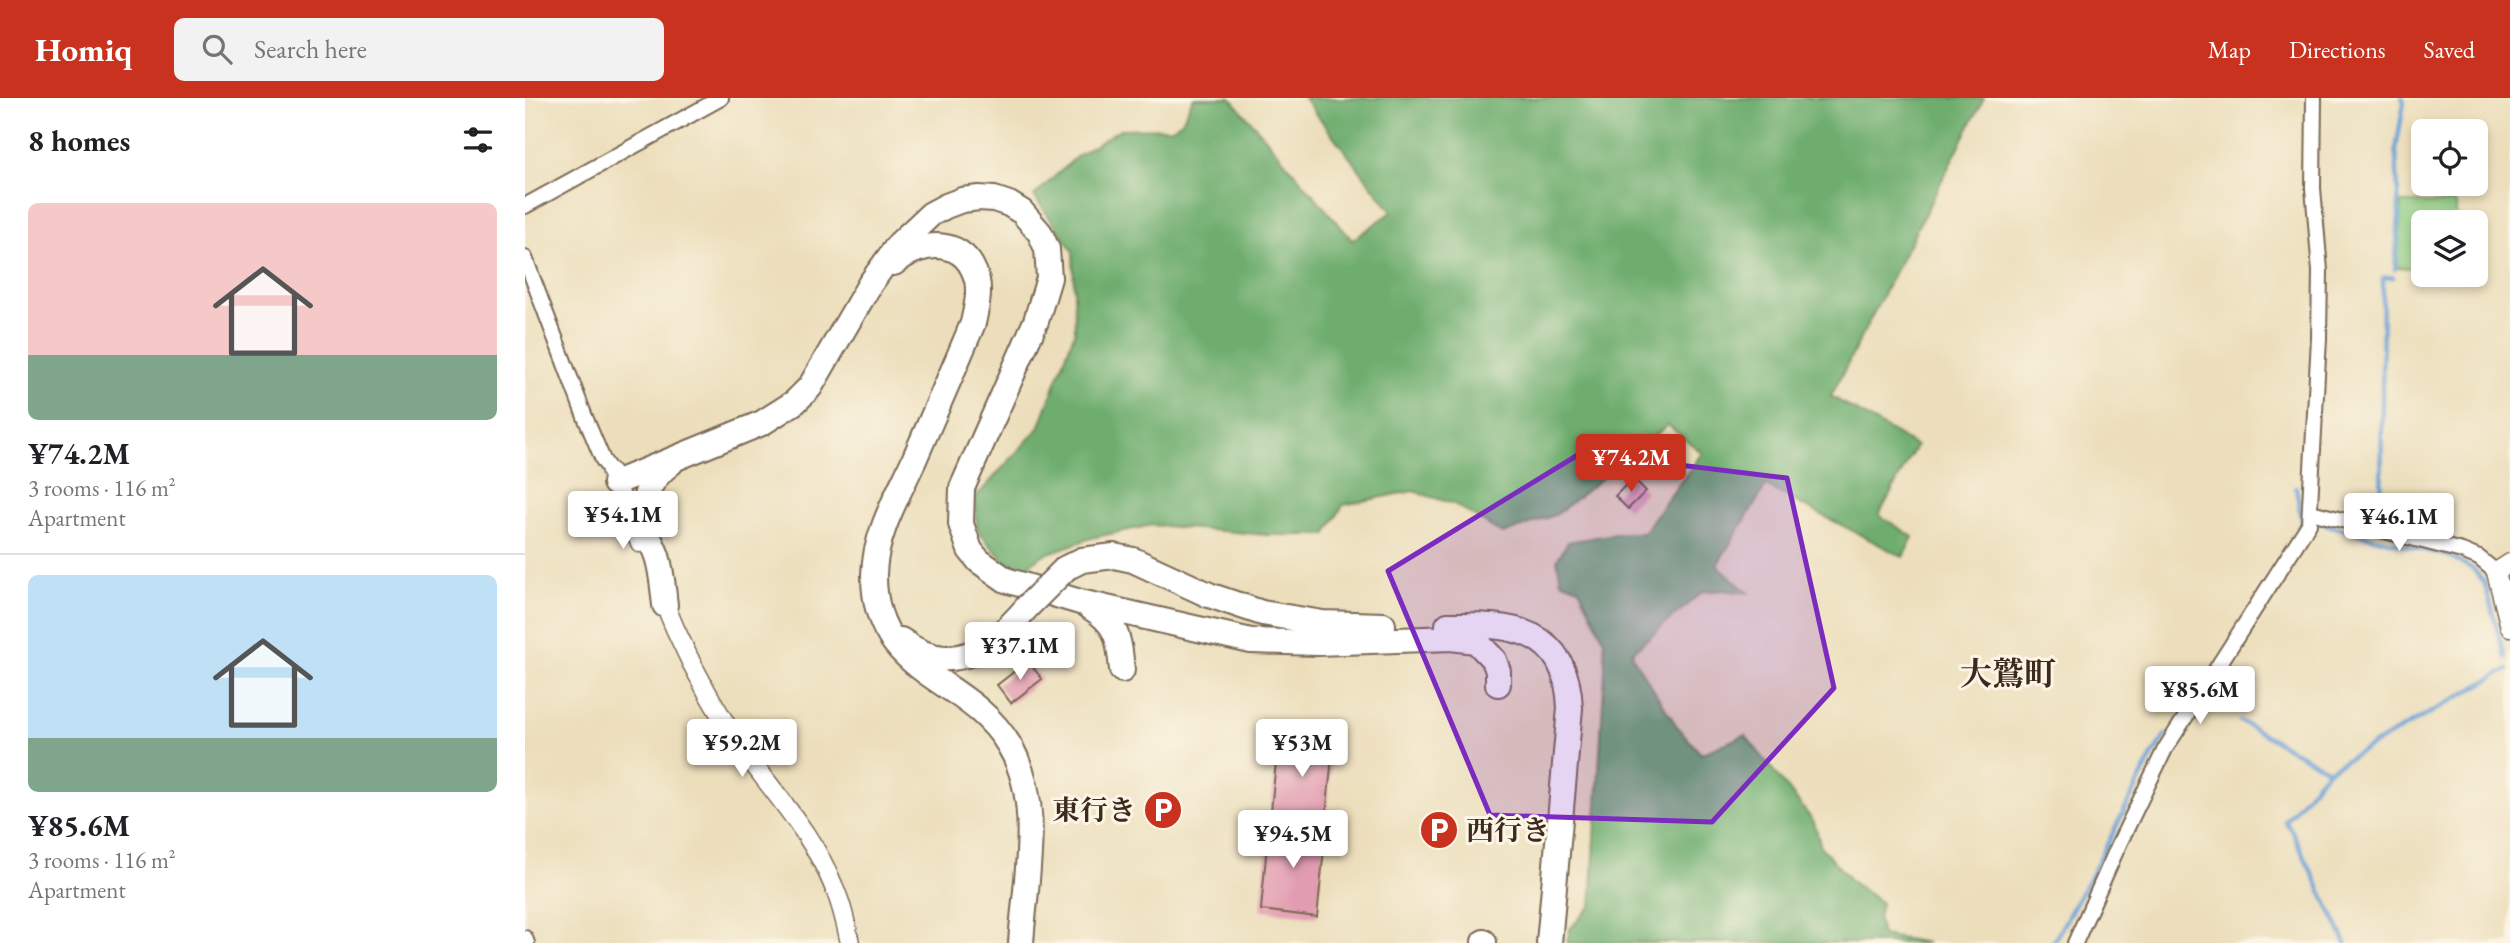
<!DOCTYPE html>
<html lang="en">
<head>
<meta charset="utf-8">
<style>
	body { margin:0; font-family:"EB Garamond","Noto Serif JP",serif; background:#f2f2f2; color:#202124; height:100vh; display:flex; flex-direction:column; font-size:26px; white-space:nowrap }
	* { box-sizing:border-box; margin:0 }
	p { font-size:23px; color:#757577 }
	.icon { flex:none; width:38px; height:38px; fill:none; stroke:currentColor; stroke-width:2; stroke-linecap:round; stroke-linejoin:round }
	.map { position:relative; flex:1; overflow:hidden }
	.sheet { display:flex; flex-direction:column; background:#fff; width:525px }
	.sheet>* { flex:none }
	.buttons { position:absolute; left:1886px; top:21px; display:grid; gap:14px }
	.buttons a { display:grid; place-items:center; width:77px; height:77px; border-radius:10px; background:#fff; box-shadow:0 4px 10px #0003; font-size:35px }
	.price { position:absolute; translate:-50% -60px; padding:0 16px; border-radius:7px; background:#fff; color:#222; font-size:23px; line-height:46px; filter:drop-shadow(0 2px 4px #0008) }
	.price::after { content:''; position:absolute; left:50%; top:42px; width:21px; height:16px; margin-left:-10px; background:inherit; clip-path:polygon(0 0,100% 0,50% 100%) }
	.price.active { background:#c8321e; color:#fff }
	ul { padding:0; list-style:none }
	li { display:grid; align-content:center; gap:14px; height:371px; padding:0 28px }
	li+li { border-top:2px solid #e0e0e0 }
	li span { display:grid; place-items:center; height:217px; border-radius:10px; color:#555 }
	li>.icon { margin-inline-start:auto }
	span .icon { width:126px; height:126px; fill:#fffc; stroke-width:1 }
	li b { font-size:30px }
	h2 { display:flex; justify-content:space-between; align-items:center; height:84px; padding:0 28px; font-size:30px }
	header { display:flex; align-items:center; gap:42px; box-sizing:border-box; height:98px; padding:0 35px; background:#c8321e; color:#fff }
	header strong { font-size:33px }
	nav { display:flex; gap:38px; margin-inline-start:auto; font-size:24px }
	.search { width:490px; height:63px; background:#f2f2f2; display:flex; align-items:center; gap:18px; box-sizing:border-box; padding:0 24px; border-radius:10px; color:#757577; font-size:26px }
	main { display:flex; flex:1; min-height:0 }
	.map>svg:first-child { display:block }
	.green { fill:#89c980; stroke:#627a4f; stroke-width:2 }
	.forest { fill:#6ead6e; stroke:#546c46; stroke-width:2 }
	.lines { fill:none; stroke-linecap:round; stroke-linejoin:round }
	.stream { stroke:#669ed4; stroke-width:4.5 }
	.building { fill:#e29cb1 }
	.minor-casing { stroke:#796955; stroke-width:18 }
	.tertiary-casing { stroke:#796955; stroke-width:21 }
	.motorway-casing { stroke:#796955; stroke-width:28 }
	.minor { stroke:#fff; stroke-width:14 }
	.tertiary { stroke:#fff; stroke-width:18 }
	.motorway { stroke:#fff; stroke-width:24 }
	.motorway-bridge-casing { stroke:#796955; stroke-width:28; stroke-linecap:butt }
	.motorway-bridge { stroke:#fff; stroke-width:24 }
	.marked { fill:#7b2cbf; fill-opacity:0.2; stroke:#7b2cbf; stroke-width:5; stroke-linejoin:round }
	.labels { text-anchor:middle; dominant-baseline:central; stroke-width:6; stroke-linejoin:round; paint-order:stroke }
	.poi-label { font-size:28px; font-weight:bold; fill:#3b2a1e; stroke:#fcf5e5; text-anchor:end }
	.quarter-label { font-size:32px; font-weight:bold; fill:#3b2a1e; stroke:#fcf5e5 }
</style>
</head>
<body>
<header>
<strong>Homiq</strong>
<div class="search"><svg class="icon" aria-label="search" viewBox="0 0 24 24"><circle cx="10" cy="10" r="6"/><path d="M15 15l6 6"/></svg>Search here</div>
<nav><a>Map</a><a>Directions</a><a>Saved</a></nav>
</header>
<main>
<section class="sheet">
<h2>8 homes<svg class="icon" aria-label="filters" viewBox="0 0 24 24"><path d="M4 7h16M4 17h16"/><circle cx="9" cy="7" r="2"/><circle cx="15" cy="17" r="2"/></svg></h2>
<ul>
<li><span style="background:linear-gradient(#f6c9c9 70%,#7fa58c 0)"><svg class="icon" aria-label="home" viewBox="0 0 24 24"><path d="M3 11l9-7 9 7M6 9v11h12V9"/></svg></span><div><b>¥74.2M</b><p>3 rooms · 116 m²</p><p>Apartment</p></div></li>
<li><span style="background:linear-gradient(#bfe0f5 75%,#7fa58c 0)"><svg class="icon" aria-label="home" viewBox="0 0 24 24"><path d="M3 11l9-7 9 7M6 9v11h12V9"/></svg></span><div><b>¥85.6M</b><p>3 rooms · 116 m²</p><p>Apartment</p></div></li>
</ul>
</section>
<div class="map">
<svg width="1985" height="845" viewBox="0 0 1985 845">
	<rect width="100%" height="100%" fill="#fcf5e5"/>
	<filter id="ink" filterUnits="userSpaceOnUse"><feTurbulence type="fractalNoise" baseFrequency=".0143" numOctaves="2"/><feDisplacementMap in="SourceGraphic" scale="14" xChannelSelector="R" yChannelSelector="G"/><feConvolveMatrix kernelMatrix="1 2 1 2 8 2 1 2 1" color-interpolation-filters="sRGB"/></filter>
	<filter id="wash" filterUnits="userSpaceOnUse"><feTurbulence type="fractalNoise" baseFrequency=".00686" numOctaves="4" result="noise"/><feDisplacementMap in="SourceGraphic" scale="28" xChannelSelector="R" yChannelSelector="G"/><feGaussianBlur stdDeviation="1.57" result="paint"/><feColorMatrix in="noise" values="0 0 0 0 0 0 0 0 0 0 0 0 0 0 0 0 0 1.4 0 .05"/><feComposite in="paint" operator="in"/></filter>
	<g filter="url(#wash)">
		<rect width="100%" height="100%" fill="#ecdebb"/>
		<!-- green -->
		<path class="green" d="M1876 105H1931V124H1899V171L1872 169Z"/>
		<!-- forest -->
		<path class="forest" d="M668 0H706L827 142 867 114 779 0H1459L1306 298 1391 348 1354 417 1388 439 1378 459 1241 388 1192 467 1223 495 1198 492 1177 494 1107 554 1109 561 1151 627 1176 656 1220 637 1289 724 1296 749 1326 783 1356 805 1353 820 1357 837 1402 845H1042L1045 831 1066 808 1080 570 1079 542 1054 490 1036 483 1032 462 1043 444 1095 435H1118L1177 355 1143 327 1032 416 978 436 929 406 888 393 818 407 801 437H743L627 427 566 440 518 457 499 470 481 465 452 432 450 400 514 330 550 233 548 153 509 98 551 59 595 31 647 30 657 23Z"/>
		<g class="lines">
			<!-- stream -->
			<path class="stream" d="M1870 171 1874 120 1871 51 1879 4 1877 0
				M1771 389 1777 425 1774 429
				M1856 422 1858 180 1868 179
				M1799 426 1856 442
				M1856 441 1926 459 1948 471 1959 484 1980 559
				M1715 623 1803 672 1983 571
				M1803 672 1760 723 1767 733 1821 845
				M1528 845 1570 770 1628 656 1641 637"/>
		</g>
		<g id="blocks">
			<!-- building -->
			<path class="building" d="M1108 380 1121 393 1103 411 1090 398Z
				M503 563 517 581 486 605 472 587Z
				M753 644 808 649 801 718 746 713Z
				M744 725 801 731 792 819 736 812Z"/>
		</g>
	</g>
	<g filter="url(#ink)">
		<use href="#blocks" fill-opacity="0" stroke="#796955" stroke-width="2"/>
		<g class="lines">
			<defs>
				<path id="minor" d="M0 108 196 0
					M0 160 60 319 78 362 86 374
					M1786 414 1937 453 1954 460 1971 474
					M0 840 2 845
					M1550 845 1595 744 1640 651 1784 426 1794 240 1795 173 1788 90 1789 0"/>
				<path id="tertiary" d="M86 374 115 445
					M1985 465 1971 474 1985 529
					M136 497C154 543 177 588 203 630 237 683 285 729 309 789 317 807 321 826 325 845"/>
				<path id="motorway" d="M369 165C398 141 441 139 452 182 455 196 451 211 448 225 429 271 409 316 389 362 373 397 350 436 349 476 348 579 442 576 484 647 519 704 500 782 496 845
					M90 385 237 325 270 304 285 289 345 186 374 146 406 116 421 108 437 102 454 100 469 101 484 106 497 114 515 135 522 151 524 180 511 223 437 390 436 426 445 452 454 463 481 482 555 504 726 543 792 545 926 540 951 543 969 562 973 573V586
					M541 470 557 462 589 458 608 462 684 497 737 515 798 525 858 527
					M140 507C138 491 137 473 132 458 129 449 124 441 121 432 113 405 124 381 146 365
					M565 509C593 526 594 541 597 572
					M923 527C988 526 1042 530 1045 610L1024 845
					M376 542C428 582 468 549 503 508
					M959 844V845"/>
			</defs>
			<!-- minor casing -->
			<use href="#minor" class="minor-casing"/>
			<!-- tertiary casing -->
			<use href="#tertiary" class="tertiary-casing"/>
			<!-- motorway casing -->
			<use href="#motorway" class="motorway-casing"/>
			<!-- minor -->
			<use href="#minor" class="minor"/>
			<!-- tertiary -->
			<use href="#tertiary" class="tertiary"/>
			<!-- motorway -->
			<use href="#motorway" class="motorway"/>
			<defs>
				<path id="motorway-bridge" d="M503 508 541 470"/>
			</defs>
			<!-- motorway-bridge casing -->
			<use href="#motorway-bridge" class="motorway-bridge-casing"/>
			<!-- motorway-bridge -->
			<use href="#motorway-bridge" class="motorway-bridge"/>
		</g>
	</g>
	<!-- marked area -->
	<path class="marked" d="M1056 355 1262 380 1309 590 1187 724 965 717 863 473Z"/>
	<!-- icons -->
	<defs>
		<symbol id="parking-disc" viewBox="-11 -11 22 22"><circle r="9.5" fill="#c8321e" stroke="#fcf5e5"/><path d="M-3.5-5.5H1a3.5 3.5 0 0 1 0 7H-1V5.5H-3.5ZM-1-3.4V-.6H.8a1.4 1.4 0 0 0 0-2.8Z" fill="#fff"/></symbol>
	</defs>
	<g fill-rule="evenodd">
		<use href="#parking-disc" x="616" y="690" width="44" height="44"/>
		<use href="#parking-disc" x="892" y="710" width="44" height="44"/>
	</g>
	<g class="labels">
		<!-- poi labels -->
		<g class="poi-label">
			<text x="611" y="712">東行き</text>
			<text x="941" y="732" text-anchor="start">西行き</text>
		</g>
		<!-- quarter labels -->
		<g class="quarter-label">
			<text x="1483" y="576">大鷲町</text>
		</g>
	</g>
</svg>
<div class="buttons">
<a><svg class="icon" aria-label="locate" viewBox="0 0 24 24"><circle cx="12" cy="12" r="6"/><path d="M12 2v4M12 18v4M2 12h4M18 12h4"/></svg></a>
<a><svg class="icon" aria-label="layers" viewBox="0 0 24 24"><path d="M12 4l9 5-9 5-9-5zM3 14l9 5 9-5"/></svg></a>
</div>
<b class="price active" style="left:1106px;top:396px">¥74.2M</b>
<b class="price" style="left:98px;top:453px">¥54.1M</b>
<b class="price" style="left:1874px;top:455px">¥46.1M</b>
<b class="price" style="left:495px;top:584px">¥37.1M</b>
<b class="price" style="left:1675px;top:628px">¥85.6M</b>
<b class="price" style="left:217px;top:681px">¥59.2M</b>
<b class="price" style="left:777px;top:681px">¥53M</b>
<b class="price" style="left:768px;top:772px">¥94.5M</b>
</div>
</main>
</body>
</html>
